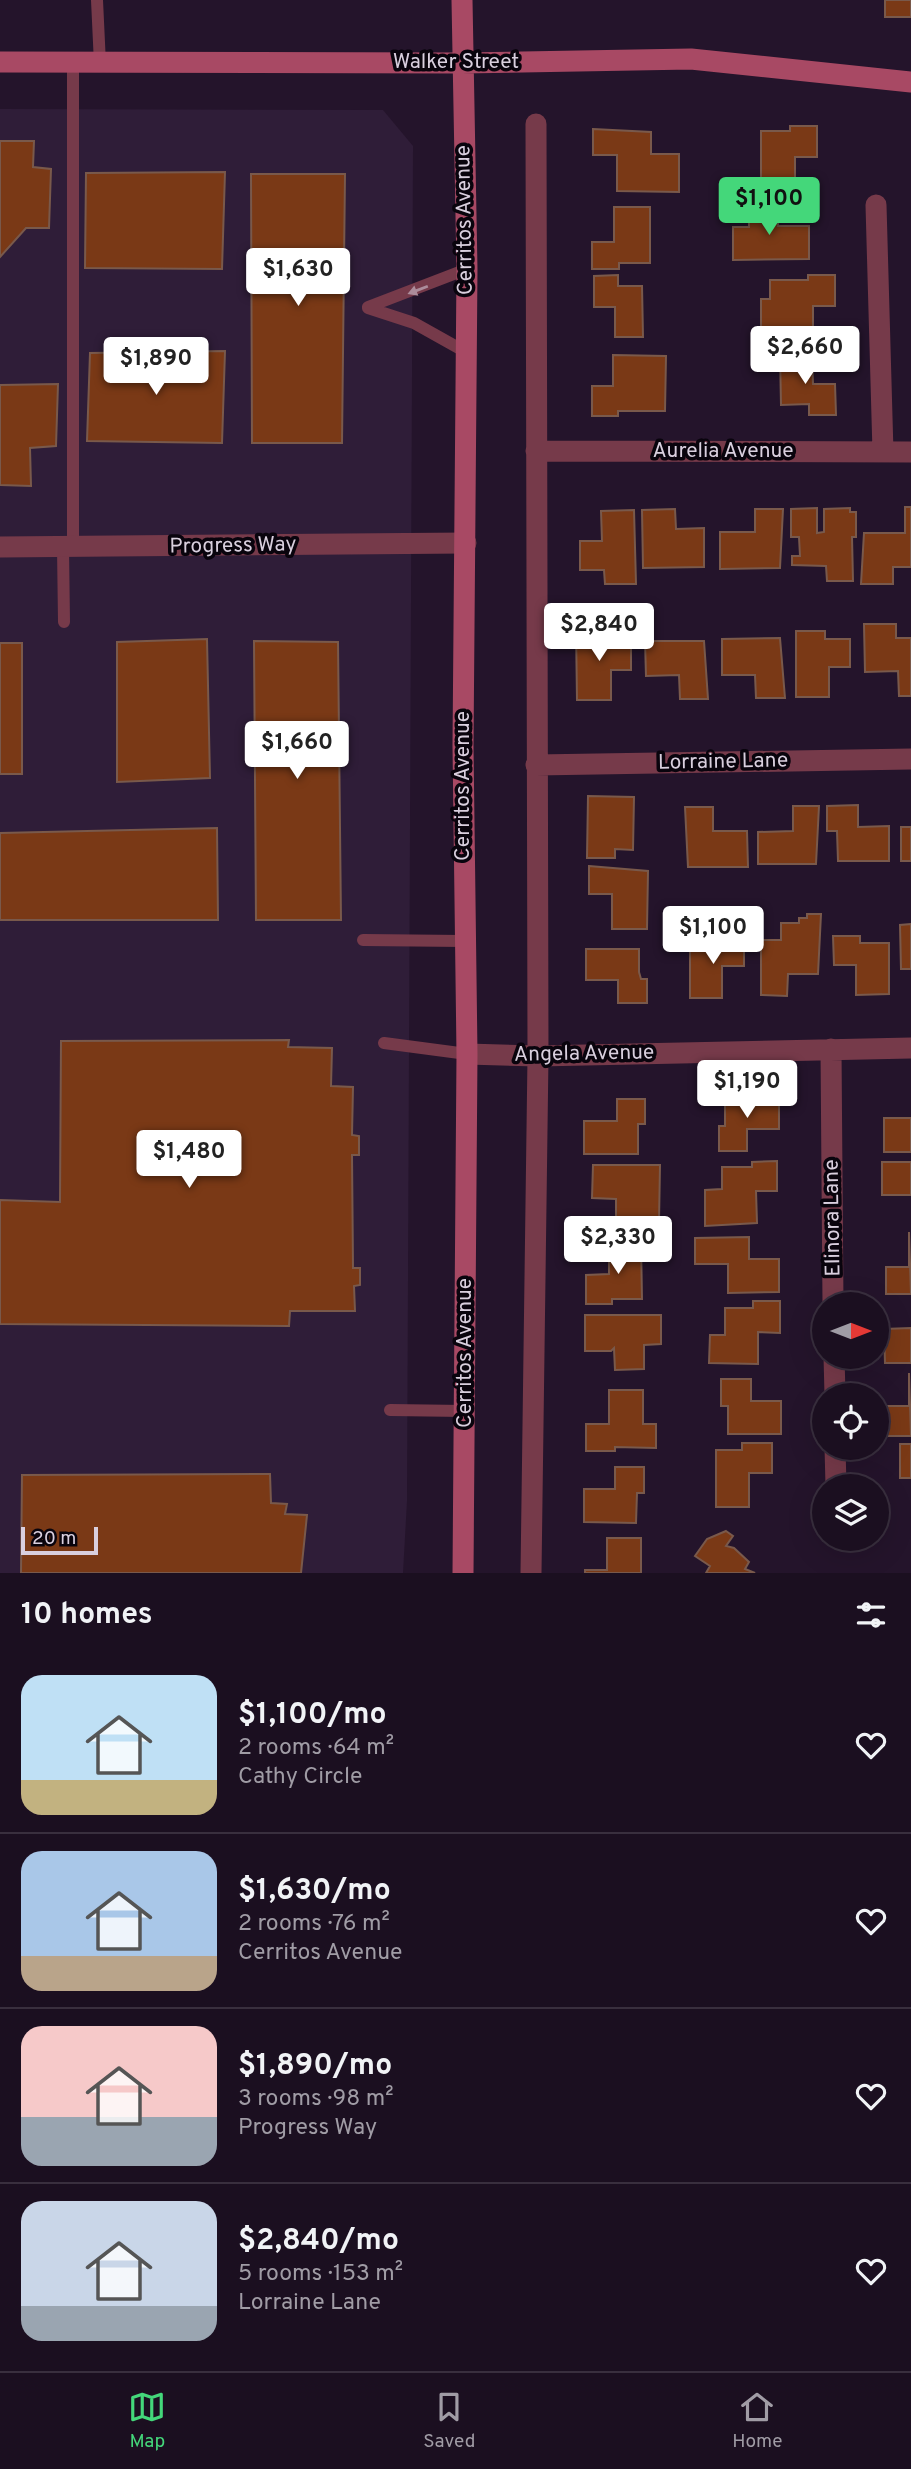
<!DOCTYPE html>
<html lang="en">
<head>
<meta charset="utf-8">
<style>
	body { margin:0; font-family:Overpass,sans-serif; background:#281d2d; color:#f1f3f6; height:100vh; display:flex; flex-direction:column; font-size:26px; white-space:nowrap }
	* { box-sizing:border-box; margin:0 }
	p { font-size:23px; color:#a09ca5 }
	.icon { flex:none; width:38px; height:38px; fill:none; stroke:currentColor; stroke-width:2; stroke-linecap:round; stroke-linejoin:round }
	.map { position:relative; height:1573px; overflow:hidden }
	.details { display:flex; flex-direction:column; background:#1b0f20; flex:1 }
	.details>* { flex:none }
	.needle { width:46px; rotate:90deg }
	.buttons { position:absolute; left:812px; top:1292px; display:grid; gap:14px }
	.buttons a { display:grid; place-items:center; width:77px; height:77px; border-radius:50%; background:#1b0f20; box-shadow:0 7px 28px #0002,0 0 0 2px #392f3e; font-size:35px }
	.scale { position:absolute; left:21px; bottom:18px; width:77px; box-sizing:border-box; padding-left:7px; border:4px solid #d9cfde; border-top:0; font-size:19px; line-height:24px; white-space:nowrap; color:#d9cfde; -webkit-text-stroke:5px #09040d; paint-order:stroke }
	.price { position:absolute; translate:-50% -60px; padding:0 16px; border-radius:7px; background:#fff; color:#222; font-size:23px; line-height:46px; filter:drop-shadow(0 2px 4px #0008) }
	.price::after { content:''; position:absolute; left:50%; top:42px; width:21px; height:16px; margin-left:-10px; background:inherit; clip-path:polygon(0 0,100% 0,50% 100%) }
	.price.active { background:#44d77a; color:#111 }
	ul { padding:0; list-style:none }
	li { display:flex; align-items:center; gap:21px; height:175px; padding:0 21px }
	li+li { border-top:2px solid #392f3e }
	li span { display:grid; place-items:center; flex:none; width:196px; height:140px; border-radius:21px; color:#555 }
	li>.icon { margin-inline-start:auto }
	span .icon { width:84px; height:84px; fill:#fffc; stroke-width:1 }
	li b { font-size:30px }
	h2 { display:flex; justify-content:space-between; align-items:center; height:84px; padding:0 21px; font-size:30px }
	.tab-bar { display:flex; justify-content:space-around; align-items:center; height:98px; border-top:2px solid #392f3e; background:#1b0f20; font-size:19px; color:#a09ca5 }
	.tab-bar a { display:grid; justify-items:center; gap:4px }
	.tab-bar .active { color:#44d77a }
	.map>svg:first-child { display:block }
	.built { fill:#2f1d38 }
	.building { fill:#7a3916; stroke:#79594b; stroke-width:2 }
	.lines { fill:none; stroke-linecap:round; stroke-linejoin:round }
	.lane { stroke:#763a4a; stroke-width:12 }
	.street { stroke:#763a4a; stroke-width:21 }
	.secondary { stroke:#a84964; stroke-width:21 }
	.oneway { fill:#ac8c9b }
	.labels { text-anchor:middle; dominant-baseline:central; stroke-width:7; stroke-linejoin:round; paint-order:stroke }
	.street-label { font-size:21px; fill:#d9cfde; stroke:#09040d }
</style>
</head>
<body>
<div class="map">
<svg width="911" height="1573" viewBox="0 0 911 1573">
	<rect width="100%" height="100%" fill="#24142b"/>
	<!-- built -->
	<path class="built" d="M0 109 383 110 413 146 407 1501 403 1573H0Z"/>
	<!-- building -->
	<path class="building" d="M885 0H911V17H885Z
		M790 126H817V157H795V189H761V131H790Z
		M593 129 651 132V154H679V192L617 191V155H593Z
		M0 141H34L33 167 51 169 49 228H26L0 257Z
		M225 172 222 269 85 268 86 173Z
		M251 174H345L342 443H252Z
		M749 204H778V226H809V259L733 260V227H749Z
		M614 207H650V263H619V269H592V242H614Z
		M618 275V286H642L643 337H615V307H594V276Z
		M808 275H835V306H813V338H761V299H770V280H808Z
		M225 351 222 443 87 441 90 353Z
		M812 353 813 384H835L836 415H809V404L781 405 780 354Z
		M613 355 666 356 665 411H618V416H592V386H613Z
		M58 384 56 446 30 448 31 486 0 485V385Z
		M905 507H911V567H893V584H861L864 533H905Z
		M817 508V533L824 532V509L850 508V512H856V537H852L853 581H827L826 566 792 565V556H800L799 537H791V509Z
		M675 509 676 529 704 528V567L643 568 642 510Z
		M755 509H783L780 568 720 569V532H755Z
		M634 510 636 584H605L604 570H580V541H602L601 511Z
		M864 624H896V638H911V696H899L898 671 865 672Z
		M576 628H608V641H631V670H611V700H577Z
		M796 631H825V639H850V667H829V697H796Z
		M780 638 785 698H756L755 675H722V639Z
		M207 639 210 778 117 782V642Z
		M254 641 338 642 341 920H256Z
		M645 641H704L708 699H680L679 675 646 676Z
		M0 643H22V774H0Z
		M588 796 634 797 633 850 615 849V858H587Z
		M858 805V827L889 826V861H838L837 831H827V806Z
		M793 806H819L816 864H758V832L793 831Z
		M685 807H713V831H747L748 867H688Z
		M901 827H911V861H901Z
		M217 828 218 920H0V833Z
		M589 866 648 871 647 929H612V894H589Z
		M807 914H821L818 974H788L787 996 761 995V940H781V923H799V918H807Z
		M911 924V969H901L900 925Z
		M833 936H860V943H889V994L856 995V965H834Z
		M719 937H744V966H722V998H690V944H719Z
		M586 949H639V972L641 979H647V1003H618V980H586Z
		M289 1040 288 1047 332 1048 331 1086 353 1087 352 1135 359 1136V1155H352L353 1268H360V1285L354 1286 355 1311H290L289 1326 0 1324V1200L60 1202 61 1041Z
		M725 1096H779V1129H747V1151H719V1126H725Z
		M617 1099H645V1124H638V1154H584V1121H617Z
		M884 1118H911V1152H884Z
		M777 1161V1191H756L757 1223 705 1226V1190L722 1189V1167H752V1162Z
		M882 1162H911V1195H882Z
		M593 1165H660L659 1222 616 1221V1199L592 1198Z
		M909 1232 911 1294H886V1267H909Z
		M749 1237V1259H779V1292L728 1293V1264H695V1238Z
		M609 1242H641L642 1299H612V1304H586V1275L609 1274Z
		M753 1301H780V1333L758 1332V1364L709 1363 710 1335H725V1308H753Z
		M585 1315H661V1344L644 1345V1369L615 1370 614 1348 611 1351H585Z
		M911 1328V1363H885L884 1329Z
		M909 1373 911 1436H887V1406H909Z
		M721 1379H751V1401H781V1434H728V1406H721Z
		M609 1390H643V1424H656V1448L615 1447V1451H586V1424H609Z
		M742 1443H772V1473H749V1507H716V1450H742Z
		M900 1444H911V1478H900Z
		M615 1467H644V1493H637L636 1523 584 1522V1489H615Z
		M270 1474 271 1503 287 1504 285 1514 307 1515 301 1573H21L22 1475Z
		M726 1531 733 1536 726 1546 734 1548 749 1562 745 1569 755 1573H706L710 1566 695 1556 707 1539Z
		M607 1538H641V1573H585V1570H607Z"/>
	<g class="lines">
		<!-- lane -->
		<path class="lane" d="M97 0 100 64
			M368 307 467 269
			M368 308 414 323 464 351
			M63 548 64 622
			M73 548V63
			M363 940 464 941
			M384 1043 467 1054
			M390 1410 465 1411"/>
		<!-- street -->
		<path class="street" d="M876 205 883 452
			M536 451 911 452
			M0 547 466 543
			M536 765 911 759
			M831 1049 833 1304
			M467 1054 538 1056 911 1048
			M834 1356 835 1395
			M835 1447 836 1486
			M531 1573 538 1056 536 124"/>
		<!-- secondary -->
		<path class="secondary" d="M462 0 467 269 463 746 467 1054 463 1573
			M0 62 462 63 691 59 911 82"/>
	</g>
	<!-- one-way arrows -->
	<defs><path id="oneway-solid" d="M-6-.8H1V-3.2L6.5 0L1 3.2V.8H-6Z" transform="scale(1.75)"/></defs>
	<use class="oneway" href="#oneway-solid" transform="translate(418 290) rotate(159)"/>
	<g class="labels">
		<!-- street labels -->
		<g class="street-label">
			<text x="456" y="62">Walker Street</text>
			<text transform="translate(465 220) rotate(-91)">Cerritos Avenue</text>
			<text x="723" y="451">Aurelia Avenue</text>
			<text transform="translate(233 546) rotate(-1)">Progress Way</text>
			<text transform="translate(723 762) rotate(-1)">Lorraine Lane</text>
			<text transform="translate(463 786) rotate(-90)">Cerritos Avenue</text>
			<text transform="translate(584 1054) rotate(-1)">Angela Avenue</text>
			<text transform="translate(833 1218) rotate(-91)">Elinora Lane</text>
			<text transform="translate(465 1353) rotate(-90)">Cerritos Avenue</text>
		</g>
	</g>
</svg>
<div class="buttons">
<a><svg class="needle" viewBox="-14 -14 28 28"><path d="M0-13l5 13h-10z" fill="#e53935"/><path d="M0 13l5-13h-10z" fill="#a09ca5"/></svg></a>
<a><svg class="icon" aria-label="locate" viewBox="0 0 24 24"><circle cx="12" cy="12" r="6"/><path d="M12 2v4M12 18v4M2 12h4M18 12h4"/></svg></a>
<a><svg class="icon" aria-label="layers" viewBox="0 0 24 24"><path d="M12 4l9 5-9 5-9-5zM3 14l9 5 9-5"/></svg></a>
</div>
<div class="scale">20 m</div>
<b class="price active" style="left:769px;top:237px">$1,100</b>
<b class="price" style="left:298px;top:308px">$1,630</b>
<b class="price" style="left:805px;top:386px">$2,660</b>
<b class="price" style="left:156px;top:397px">$1,890</b>
<b class="price" style="left:599px;top:663px">$2,840</b>
<b class="price" style="left:297px;top:781px">$1,660</b>
<b class="price" style="left:713px;top:966px">$1,100</b>
<b class="price" style="left:747px;top:1120px">$1,190</b>
<b class="price" style="left:189px;top:1190px">$1,480</b>
<b class="price" style="left:618px;top:1276px">$2,330</b>
</div>
<section class="details">
<h2>10 homes<svg class="icon" aria-label="filters" viewBox="0 0 24 24"><path d="M4 7h16M4 17h16"/><circle cx="9" cy="7" r="2"/><circle cx="15" cy="17" r="2"/></svg></h2>
<ul>
<li><span style="background:linear-gradient(#bfe0f5 75%,#c2b280 0)"><svg class="icon" aria-label="home" viewBox="0 0 24 24"><path d="M3 11l9-7 9 7M6 9v11h12V9"/></svg></span><div><b>$1,100/mo</b><p>2 rooms · 64 m²</p><p>Cathy Circle</p></div><svg class="icon" aria-label="heart" viewBox="0 0 24 24"><path d="M12 20l-8-8c-3-5 5-10 8-4 3-6 11-1 8 4z"/></svg></li>
<li><span style="background:linear-gradient(#a9c7e8 75%,#b9a48a 0)"><svg class="icon" aria-label="home" viewBox="0 0 24 24"><path d="M3 11l9-7 9 7M6 9v11h12V9"/></svg></span><div><b>$1,630/mo</b><p>2 rooms · 76 m²</p><p>Cerritos Avenue</p></div><svg class="icon" aria-label="heart" viewBox="0 0 24 24"><path d="M12 20l-8-8c-3-5 5-10 8-4 3-6 11-1 8 4z"/></svg></li>
<li><span style="background:linear-gradient(#f6c9c9 65%,#9aa5b1 0)"><svg class="icon" aria-label="home" viewBox="0 0 24 24"><path d="M3 11l9-7 9 7M6 9v11h12V9"/></svg></span><div><b>$1,890/mo</b><p>3 rooms · 98 m²</p><p>Progress Way</p></div><svg class="icon" aria-label="heart" viewBox="0 0 24 24"><path d="M12 20l-8-8c-3-5 5-10 8-4 3-6 11-1 8 4z"/></svg></li>
<li><span style="background:linear-gradient(#c9d6e8 75%,#9aa5b1 0)"><svg class="icon" aria-label="home" viewBox="0 0 24 24"><path d="M3 11l9-7 9 7M6 9v11h12V9"/></svg></span><div><b>$2,840/mo</b><p>5 rooms · 153 m²</p><p>Lorraine Lane</p></div><svg class="icon" aria-label="heart" viewBox="0 0 24 24"><path d="M12 20l-8-8c-3-5 5-10 8-4 3-6 11-1 8 4z"/></svg></li>
</ul>
</section>
<nav class="tab-bar">
<a class="active"><svg class="icon" aria-label="map" viewBox="0 0 24 24"><path d="M3 6l6-2 6 2 6-2v14l-6 2-6-2-6 2zM9 4v14M15 6v14"/></svg>Map</a>
<a><svg class="icon" aria-label="saved" viewBox="0 0 24 24"><path d="M7 4h10v16l-5-4-5 4z"/></svg>Saved</a>
<a><svg class="icon" aria-label="home" viewBox="0 0 24 24"><path d="M3 11l9-7 9 7M6 9v11h12V9"/></svg>Home</a>
</nav>
</body>
</html>
